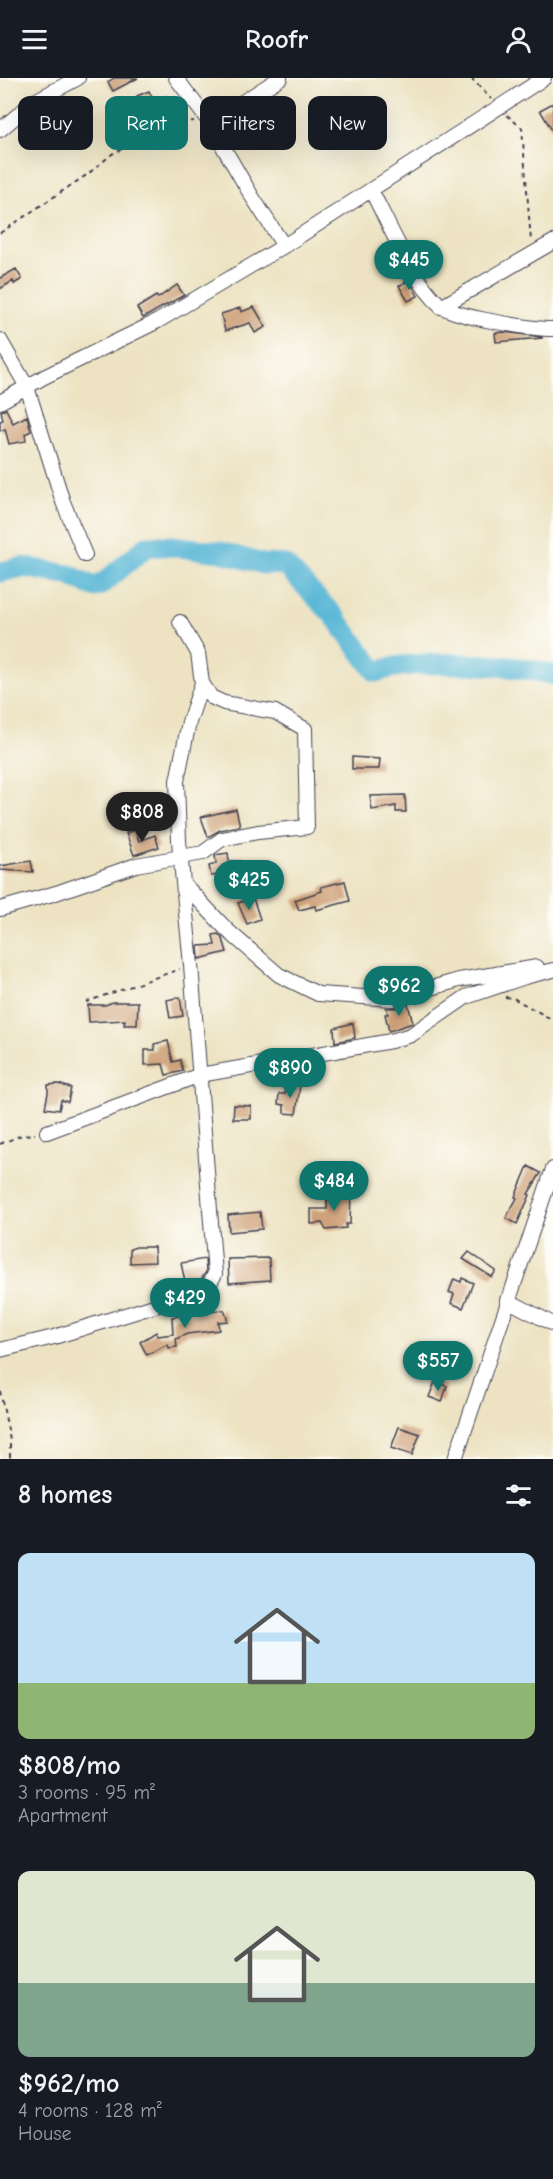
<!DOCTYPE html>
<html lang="en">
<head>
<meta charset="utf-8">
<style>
	body { margin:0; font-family:"Comic Neue",sans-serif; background:#242831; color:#f1f3f6; height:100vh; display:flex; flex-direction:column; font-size:22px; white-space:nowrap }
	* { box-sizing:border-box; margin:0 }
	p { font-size:20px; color:#9ea1a6 }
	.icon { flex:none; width:33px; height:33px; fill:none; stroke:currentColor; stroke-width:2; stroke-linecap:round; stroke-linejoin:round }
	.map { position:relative; height:1381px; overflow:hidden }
	.sheet { display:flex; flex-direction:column; background:#171b24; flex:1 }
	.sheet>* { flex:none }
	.guide { position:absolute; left:18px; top:18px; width:518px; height:54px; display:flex; gap:12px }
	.price { position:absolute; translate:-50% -51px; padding:0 14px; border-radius:21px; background:#0f766e; color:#fff; font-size:20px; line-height:39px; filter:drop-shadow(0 2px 3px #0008) }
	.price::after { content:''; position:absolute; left:50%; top:36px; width:18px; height:14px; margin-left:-9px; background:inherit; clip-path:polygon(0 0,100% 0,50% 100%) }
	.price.selected { background:#222; color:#fff }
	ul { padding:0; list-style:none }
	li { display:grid; align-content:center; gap:12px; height:318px; padding:0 18px }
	li span { display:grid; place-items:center; height:186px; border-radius:12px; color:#555 }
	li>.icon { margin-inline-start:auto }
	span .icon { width:108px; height:108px; fill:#fffc; stroke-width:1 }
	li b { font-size:26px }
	h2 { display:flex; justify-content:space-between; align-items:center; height:72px; padding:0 18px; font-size:26px }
	.tag { padding:0 21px; border-radius:12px; background:#171b24; box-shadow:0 6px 24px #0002; font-size:21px; line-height:54px }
	.tag.selected { background:#0f766e; color:#fff }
	header { display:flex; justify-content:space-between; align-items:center; height:78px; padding:0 18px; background:#171b24; font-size:27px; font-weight:700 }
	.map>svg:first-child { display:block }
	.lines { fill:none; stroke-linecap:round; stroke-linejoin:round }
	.river { stroke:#56b6d5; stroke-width:21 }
	.building { fill:#cc9e74 }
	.minor-casing { stroke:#403f4f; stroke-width:16 }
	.path { stroke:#403f4f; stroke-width:2; stroke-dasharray:4.5 4.5; stroke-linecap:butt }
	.minor { stroke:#fff; stroke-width:14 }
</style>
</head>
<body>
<header><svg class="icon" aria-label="menu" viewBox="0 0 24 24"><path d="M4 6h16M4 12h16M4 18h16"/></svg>Roofr<svg class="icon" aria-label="person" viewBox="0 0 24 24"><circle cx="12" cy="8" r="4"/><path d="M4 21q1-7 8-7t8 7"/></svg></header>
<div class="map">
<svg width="553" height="1381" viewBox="0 0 553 1381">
	<rect width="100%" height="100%" fill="#fdfcf7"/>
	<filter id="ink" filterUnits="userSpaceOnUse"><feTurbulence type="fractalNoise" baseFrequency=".0167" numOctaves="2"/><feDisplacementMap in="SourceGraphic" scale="12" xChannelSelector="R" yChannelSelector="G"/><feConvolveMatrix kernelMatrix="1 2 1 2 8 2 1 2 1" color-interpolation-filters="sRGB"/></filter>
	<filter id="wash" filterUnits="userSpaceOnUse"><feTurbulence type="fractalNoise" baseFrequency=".008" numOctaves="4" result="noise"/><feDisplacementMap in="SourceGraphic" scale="24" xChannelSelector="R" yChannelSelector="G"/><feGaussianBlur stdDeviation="1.35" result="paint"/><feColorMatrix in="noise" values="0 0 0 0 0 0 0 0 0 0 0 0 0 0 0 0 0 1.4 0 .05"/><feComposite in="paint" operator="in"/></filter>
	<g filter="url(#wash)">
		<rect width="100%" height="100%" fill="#ede3c2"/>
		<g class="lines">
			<!-- river -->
			<path class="river" d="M0 494 23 489 69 497 94 509 101 507 147 468H171L221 474 263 486 285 487 334 538 376 594C412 580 516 586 553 597"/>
		</g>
		<g id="blocks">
			<!-- building -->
			<path class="building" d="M114 0H138L113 13 108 4Z
				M149 13 155 25 166 18 174 30 152 43 149 39 138 44 133 31 141 27 137 18Z
				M553 25V54L540 32Z
				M51 35 57 46 44 54 38 43Z
				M16 191 22 201 14 206 13 203 0 211V200Z
				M409 202 418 218 408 223 399 208Z
				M177 207 184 217 143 240 137 230 156 218 158 220Z
				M254 229 266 249 255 255 250 245 225 253 221 236 240 230 241 234Z
				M504 254 542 259V260L496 264 495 255Z
				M6 331 13 345 27 338 31 353 25 356 26 363 9 366 5 351 0 353V343L3 342 1 333Z
				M352 679 380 681 379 691H352Z
				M405 717 406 734H396V728L372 732 370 718Z
				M236 731 240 748 220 752 208 759 201 739Z
				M135 752 139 763 155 757 159 769 134 777 126 755Z
				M228 775 229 783H240V795L211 798 209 788 216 786 215 777Z
				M31 783 33 794 0 792V788Z
				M345 803 350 823 316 832 315 828 299 832 295 822 322 813 321 809Z
				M253 820 260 841 247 846 238 825Z
				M218 856 223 861 227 874 199 881 198 868 215 867 213 857Z
				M180 919 183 938 170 940 167 922Z
				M113 924H138L137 947H124L125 942 89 944 88 927H105Z
				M408 926 413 945 389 953 385 936H388L386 930H395Z
				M353 945 355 960 335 964 334 950Z
				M168 963 173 984 180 982 183 993 166 997 163 986 145 987V972H155L154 966Z
				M287 1005 300 1007 296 1036 284 1035V1027L278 1026 279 1016H285Z
				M58 1006 71 1010 68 1024 61 1022 59 1032 45 1030 48 1015V1007Z
				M234 1027 251 1028V1041H233Z
				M528 1088 541 1095 528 1116 530 1117 517 1146 506 1140 517 1120 515 1119Z
				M327 1115 351 1116 350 1146H346V1150L326 1152 322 1145 311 1146V1131H327Z
				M260 1134 262 1151 229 1154 228 1137Z
				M136 1169H154L155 1184 130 1185V1171Z
				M469 1174 496 1193 492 1199 463 1181Z
				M269 1180 270 1202 229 1205 228 1181Z
				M205 1181 206 1194 201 1202 185 1204 181 1185Z
				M462 1200 473 1205 463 1230 451 1225 454 1216 449 1214 454 1201 461 1204Z
				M224 1232 228 1243 218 1244 219 1252 187 1256 176 1261 177 1269 169 1270 168 1266 147 1277 140 1264 156 1254 158 1258 173 1256 172 1239Z
				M435 1304 447 1308 442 1324 429 1319Z
				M399 1349 420 1356 412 1377 391 1370Z"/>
		</g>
	</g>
	<g filter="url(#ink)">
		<use href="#blocks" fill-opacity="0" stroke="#403f4f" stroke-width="1.5"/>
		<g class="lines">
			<defs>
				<path id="minor" d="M176 0 207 41 251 117 284 168
					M207 41 227 34 280 0
					M0 52 33 24 78 0
					M371 112C389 146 412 202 440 227 453 239 533 251 553 251
					M441 229 553 164
					M0 262 27 309 63 424 85 477
					M0 324 44 299 158 243 284 168 544 0
					M183 805 227 852 279 897 318 916 393 921 459 902 537 889
					M0 831 56 815 136 787 203 775 222 761 258 754 307 749 305 651 275 634 224 625 211 619 202 605
					M47 1054 200 997 391 963 411 957 466 919 525 899 553 892
					M507 1222 553 1246
					M0 1272 54 1259 206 1212 215 1196 191 887 179 763 177 703 189 644 202 605 198 575 180 544
					M455 1381 553 1091"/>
			</defs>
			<!-- minor casing -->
			<use href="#minor" class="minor-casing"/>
			<!-- path -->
			<path class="path" d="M471 0 491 21
				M507 37 522 50 531 163
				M0 155 88 96 112 76 128 68 141 55 159 47 194 43
				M505 919 513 920 553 942
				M86 924 180 891
				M0 1066 22 1057 35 1056
				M0 1313 10 1362V1379L8 1381"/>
			<!-- minor -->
			<use href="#minor" class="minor"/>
		</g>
	</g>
</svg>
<b class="price" style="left:409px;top:213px">$445</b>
<b class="price selected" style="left:142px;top:765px">$808</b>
<b class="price" style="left:249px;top:833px">$425</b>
<b class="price" style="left:399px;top:939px">$962</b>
<b class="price" style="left:290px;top:1021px">$890</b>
<b class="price" style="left:334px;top:1134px">$484</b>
<b class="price" style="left:185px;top:1251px">$429</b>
<b class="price" style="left:438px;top:1314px">$557</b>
<div class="guide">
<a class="tag">Buy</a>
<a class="tag selected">Rent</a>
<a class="tag">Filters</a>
<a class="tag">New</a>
</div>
</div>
<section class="sheet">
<h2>8 homes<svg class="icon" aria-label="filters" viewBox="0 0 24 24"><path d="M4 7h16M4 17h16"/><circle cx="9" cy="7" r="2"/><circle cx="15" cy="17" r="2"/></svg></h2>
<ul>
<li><span style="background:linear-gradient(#bfe0f5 70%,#8fb573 0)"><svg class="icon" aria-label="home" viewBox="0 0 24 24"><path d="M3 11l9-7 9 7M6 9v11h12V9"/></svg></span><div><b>$808/mo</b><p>3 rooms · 95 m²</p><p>Apartment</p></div></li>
<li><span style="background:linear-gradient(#dfe7d0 60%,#7fa58c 0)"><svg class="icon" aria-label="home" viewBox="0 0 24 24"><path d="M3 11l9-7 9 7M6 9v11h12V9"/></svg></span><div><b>$962/mo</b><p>4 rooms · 128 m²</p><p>House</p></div></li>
</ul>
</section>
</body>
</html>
